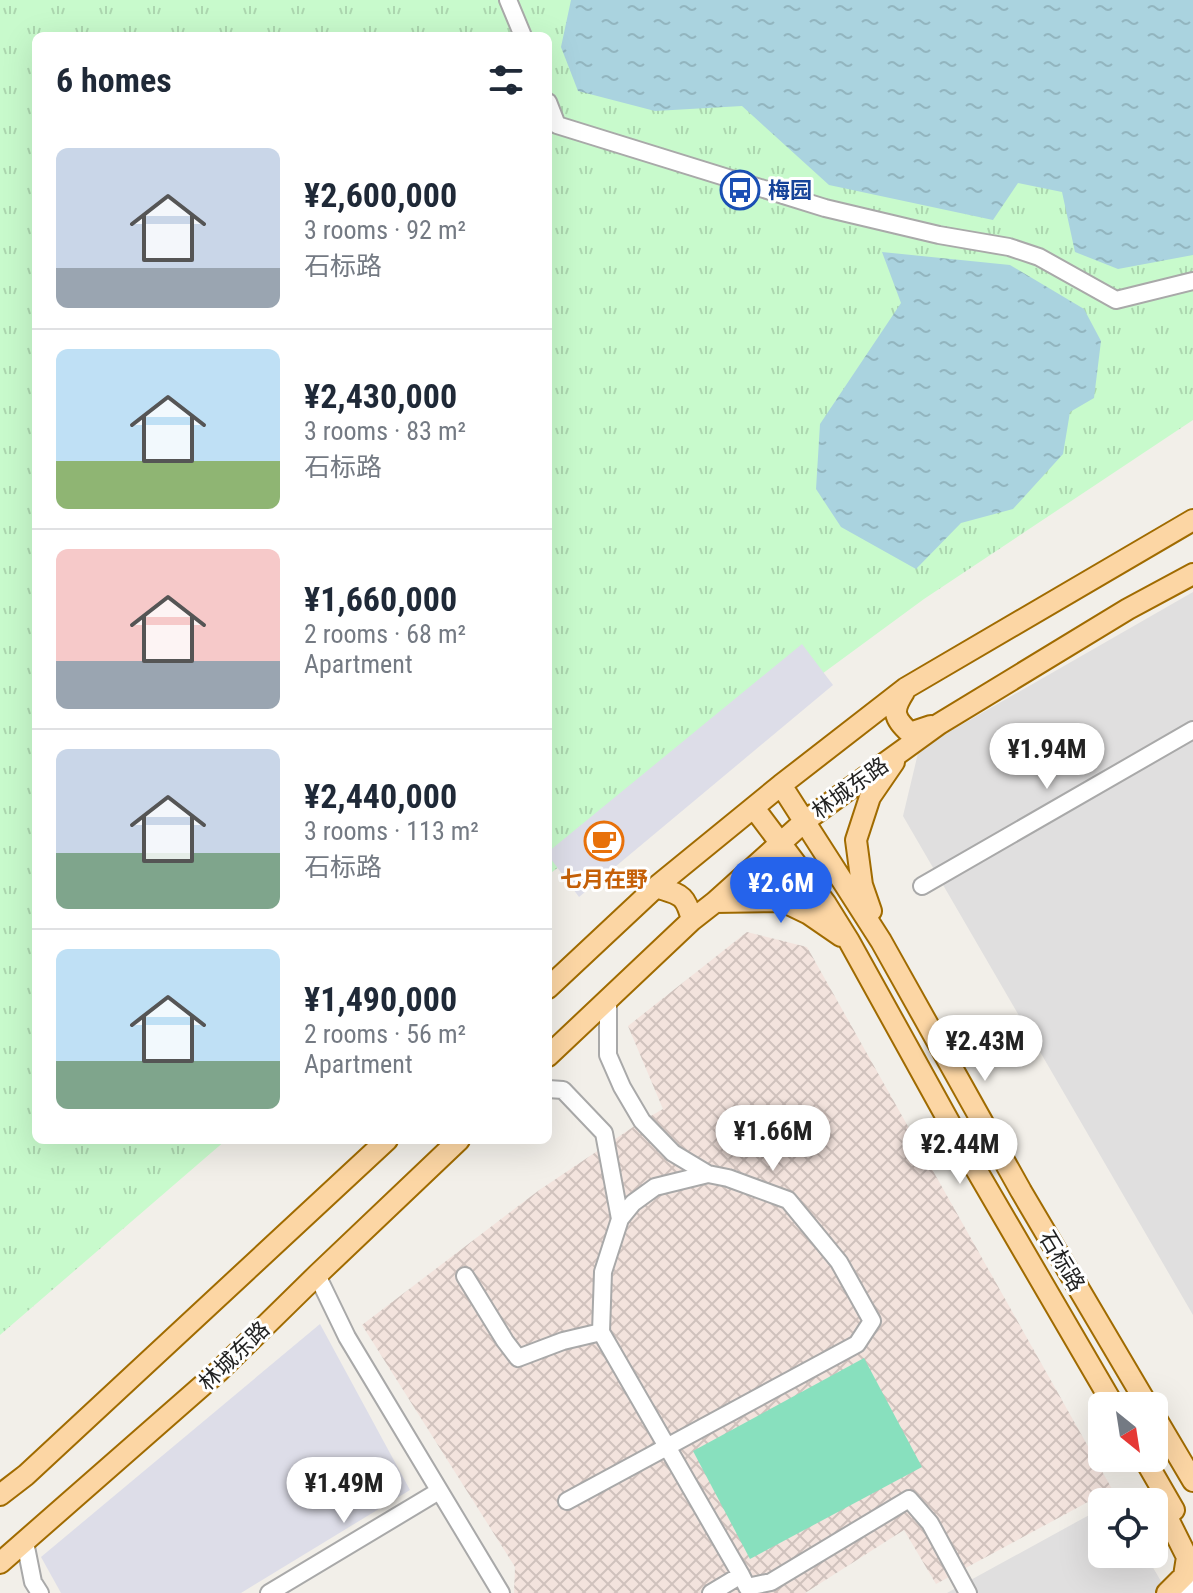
<!DOCTYPE html>
<html lang="en">
<head>
<meta charset="utf-8">
<style>
	body { margin:0; font-family:"Roboto Condensed","Noto Sans SC",sans-serif; background:#f6f6f7; color:#1f2937; height:100vh; display:flex; flex-direction:column; font-size:30px; white-space:nowrap }
	* { box-sizing:border-box; margin:0 }
	p { font-size:26px; color:#747a83 }
	.icon { flex:none; width:44px; height:44px; fill:none; stroke:currentColor; stroke-width:2; stroke-linecap:round; stroke-linejoin:round }
	.map { position:relative; flex:1; overflow:hidden }
	.side { position:absolute; left:32px; top:32px; width:520px; height:1112px; display:flex; flex-direction:column; background:#fff; border-radius:12px; box-shadow:0 8px 32px #0002 }
	.side>* { flex:none }
	.needle { width:52px; rotate:150deg }
	.fabs { position:absolute; left:1088px; top:1392px; display:grid; gap:16px }
	.fabs a { display:grid; place-items:center; width:80px; height:80px; border-radius:12px; background:#fff; box-shadow:0 8px 32px #0002; font-size:40px }
	.price { position:absolute; translate:-50% -68px; padding:0 18px; border-radius:28px; background:#fff; color:#222; font-size:26px; line-height:52px; filter:drop-shadow(0 2px 4px #0008) }
	.price::after { content:''; position:absolute; left:50%; top:48px; width:24px; height:18px; margin-left:-12px; background:inherit; clip-path:polygon(0 0,100% 0,50% 100%) }
	.price.active { background:#2563eb; color:#fff }
	ul { padding:0; list-style:none }
	li { display:flex; align-items:center; gap:24px; height:200px; padding:0 24px }
	li+li { border-top:2px solid #e0e1e3 }
	li span { display:grid; place-items:center; flex:none; width:224px; height:160px; border-radius:12px; color:#555 }
	li>.icon { margin-inline-start:auto }
	span .icon { width:96px; height:96px; fill:#fffc; stroke-width:1 }
	li b { font-size:34px }
	h2 { display:flex; justify-content:space-between; align-items:center; height:96px; padding:0 24px; font-size:34px }
	.map>svg:first-child { display:block }
	.residential { fill:#e0dfdf }
	.military { fill:url(#military-cross-hatch) }
	.park { fill:url(#park-tufts) }
	.pitch { fill:#88e0be }
	.plaza { fill:#dddde8 }
	.water { fill:url(#water-ripples) }
	.lines { fill:none; stroke-linecap:round; stroke-linejoin:round }
	.minor-casing { stroke:#a9a9a9; stroke-width:20 }
	.major-casing { stroke:#a06b00; stroke-width:24 }
	.minor { stroke:#fff; stroke-width:16 }
	.major { stroke:#fcd6a4; stroke-width:20 }
	.labels { text-anchor:middle; dominant-baseline:central; stroke-width:6; stroke-linejoin:round; paint-order:stroke }
	.transit-label { font-size:22px; font-weight:bold; fill:#164399; stroke:#fff; text-anchor:start }
	.street-label { font-size:22px; fill:#222; stroke:#fff }
	.food-label { font-size:22px; font-weight:bold; fill:#c56008; stroke:#fff }
</style>
</head>
<body>
<div class="map">
<svg width="1193" height="1593" viewBox="0 0 1193 1593">
	<defs>
		<pattern id="military-cross-hatch" width="8" height="8" patternUnits="userSpaceOnUse" patternTransform="scale(2)"><rect width="8" height="8" fill="#f3e3dd"/><path d="M0 0l8 8M0 8l8-8" fill="none" stroke="#d0c2bd"/></pattern>
		<pattern id="park-tufts" width="24" height="20" patternUnits="userSpaceOnUse" patternTransform="scale(2)"><rect width="24" height="20" fill="#c8facc"/><path d="M3 7l-1-3M5 7V3M7 7l1-3M15 17l-1-3M17 17v-4M19 17l1-3" fill="none" stroke="#acd6af"/></pattern>
		<pattern id="water-ripples" width="26" height="14" patternUnits="userSpaceOnUse" patternTransform="scale(2)"><rect width="26" height="14" fill="#aad3df"/><path d="M2 4q2-2 4 0t4 0M15 11q2-2 4 0t4 0" fill="none" stroke="#92b5bf"/></pattern>
	</defs>
	<rect width="100%" height="100%" fill="#f2efe9"/>
	<!-- residential -->
	<path class="residential" d="M1193 592V1315L903 816 919 749Z
		M1102 1508V1554H1145L1168 1593H947Z"/>
	<!-- military -->
	<path class="military" d="M747 932 807 947 1112 1489 936 1584 904 1530 805 1593H514L515 1567 362 1325 538 1191 642 1121 663 1109 628 1026Z"/>
	<!-- park -->
	<path class="park" d="M0 0H1193V420L924 599 548 875V36H36V1140H226L0 1335Z"/>
	<!-- pitch -->
	<path class="pitch" d="M864 1358 922 1467 750 1559 693 1451Z"/>
	<!-- plaza -->
	<path class="plaza" d="M802 644 833 685 579 897 548 855V852Z
		M320 1324 410 1490 241 1593H61L41 1557Z"/>
	<!-- water -->
	<path class="water" d="M571 0H1193V255L1118 269 1075 252 1062 192 1018 183 993 220 829 185 742 106 655 111 578 91 561 47Z
		M882 252 1010 265 1084 309 1101 341 1094 398 1070 412 1063 454 1013 509 961 523 916 569 841 527 816 489 820 424 901 303Z"/>
	<g class="lines">
		<defs>
			<path id="minor" d="M508 0 523 36
				M548 102 557 125 825 208 939 235 1009 247 1039 257 1116 300 1193 281
				M922 886 1193 730
				M608 999V1055L622 1087 642 1121 673 1153 708 1174
				M548 1089 563 1090 604 1133 620 1219
				M317 1275 347 1337 501 1593
				M465 1276 505 1341 518 1358 563 1341 601 1332
				M567 1501 857 1344 872 1321 839 1262 788 1200 728 1178 708 1174 655 1187 633 1203 620 1219 603 1272 601 1332 741 1575 747 1587 771 1582 909 1499 930 1523 968 1593
				M25 1542 33 1582 40 1593
				M269 1593 439 1491
				M711 1593 741 1575
				M1177 1593 1193 1585"/>
			<path id="major" d="M904 692C892 711 893 717 910 733L931 726
				M781 785 881 941 1021 1191 1148 1406
				M754 808 826 904 849 941 963 1147 1114 1406
				M656 887C680 895 685 893 692 920
				M715 902 782 901 809 914 841 936
				M871 911 862 885 856 840 870 797 894 762
				M548 988 656 887 781 785 906 688 1193 520
				M548 1056 692 920 715 902 805 821 939 724 1128 609 1193 574
				M1154 1415 1193 1481
				M1144 1458 1174 1510
				M0 1495 26 1475 387 1140
				M1167 1498 1165 1513 1187 1557 1184 1576 1167 1593
				M0 1563 219 1371 317 1275 459 1140"/>
		</defs>
		<!-- minor casing -->
		<use href="#minor" class="minor-casing"/>
		<!-- major casing -->
		<use href="#major" class="major-casing"/>
		<!-- minor -->
		<use href="#minor" class="minor"/>
		<!-- major -->
		<use href="#major" class="major"/>
	</g>
	<!-- icons -->
	<defs>
		<symbol id="bus-ring" viewBox="-11 -11 22 22"><circle r="9.5" fill="#fff" stroke="#1a4fb4" stroke-width="1.5"/><path d="M-5-6H5V4H4V6H2V4H-2V6H-4V4H-5ZM-3.5-4V0h7V-4ZM-3.5 1.2v1.5H-2V1.2ZM2 1.2v1.5H3.5V1.2Z" fill="#1a4fb4"/></symbol>
		<symbol id="cafe-ring" viewBox="-11 -11 22 22"><circle r="9.5" fill="#fff" stroke="#e8710a" stroke-width="1.5"/><path d="M-5.5-4.5H6V0H3Q3 3.5 0 3.5H-2.5Q-5.5 3.5-5.5 0ZM3-3.2v2h1.7v-2ZM-6 4.5H4V6H-6Z" fill="#e8710a"/></symbol>
	</defs>
	<g fill-rule="evenodd">
		<use href="#bus-ring" x="718" y="168" width="44" height="44"/>
		<use href="#cafe-ring" x="582" y="819" width="44" height="44"/>
	</g>
	<g class="labels">
		<!-- transit labels -->
		<g class="transit-label">
			<text x="768" y="190">梅园</text>
		</g>
		<!-- street labels -->
		<g class="street-label">
			<text transform="translate(850 788) rotate(-36)">林城东路</text>
			<text transform="translate(1062 1261) rotate(59)">石标路</text>
			<text transform="translate(234 1356) rotate(-44)">林城东路</text>
		</g>
		<!-- food labels -->
		<g class="food-label">
			<text x="604" y="879">七月在野</text>
		</g>
	</g>
</svg>
<div class="fabs">
<a><svg class="needle" viewBox="-14 -14 28 28"><path d="M0-13l5 13h-10z" fill="#e53935"/><path d="M0 13l5-13h-10z" fill="#747a83"/></svg></a>
<a><svg class="icon" aria-label="locate" viewBox="0 0 24 24"><circle cx="12" cy="12" r="6"/><path d="M12 2v4M12 18v4M2 12h4M18 12h4"/></svg></a>
</div>
<b class="price" style="left:1047px;top:791px">¥1.94M</b>
<b class="price active" style="left:781px;top:925px">¥2.6M</b>
<b class="price" style="left:985px;top:1083px">¥2.43M</b>
<b class="price" style="left:773px;top:1173px">¥1.66M</b>
<b class="price" style="left:960px;top:1186px">¥2.44M</b>
<b class="price" style="left:344px;top:1525px">¥1.49M</b>
<section class="side">
<h2>6 homes<svg class="icon" aria-label="filters" viewBox="0 0 24 24"><path d="M4 7h16M4 17h16"/><circle cx="9" cy="7" r="2"/><circle cx="15" cy="17" r="2"/></svg></h2>
<ul>
<li><span style="background:linear-gradient(#c9d6e8 75%,#9aa5b1 0)"><svg class="icon" aria-label="home" viewBox="0 0 24 24"><path d="M3 11l9-7 9 7M6 9v11h12V9"/></svg></span><div><b>¥2,600,000</b><p>3 rooms · 92 m²</p><p>石标路</p></div></li>
<li><span style="background:linear-gradient(#bfe0f5 70%,#8fb573 0)"><svg class="icon" aria-label="home" viewBox="0 0 24 24"><path d="M3 11l9-7 9 7M6 9v11h12V9"/></svg></span><div><b>¥2,430,000</b><p>3 rooms · 83 m²</p><p>石标路</p></div></li>
<li><span style="background:linear-gradient(#f6c9c9 70%,#9aa5b1 0)"><svg class="icon" aria-label="home" viewBox="0 0 24 24"><path d="M3 11l9-7 9 7M6 9v11h12V9"/></svg></span><div><b>¥1,660,000</b><p>2 rooms · 68 m²</p><p>Apartment</p></div></li>
<li><span style="background:linear-gradient(#c9d6e8 65%,#7fa58c 0)"><svg class="icon" aria-label="home" viewBox="0 0 24 24"><path d="M3 11l9-7 9 7M6 9v11h12V9"/></svg></span><div><b>¥2,440,000</b><p>3 rooms · 113 m²</p><p>石标路</p></div></li>
<li><span style="background:linear-gradient(#bfe0f5 70%,#7fa58c 0)"><svg class="icon" aria-label="home" viewBox="0 0 24 24"><path d="M3 11l9-7 9 7M6 9v11h12V9"/></svg></span><div><b>¥1,490,000</b><p>2 rooms · 56 m²</p><p>Apartment</p></div></li>
</ul>
</section>
</div>
</body>
</html>
